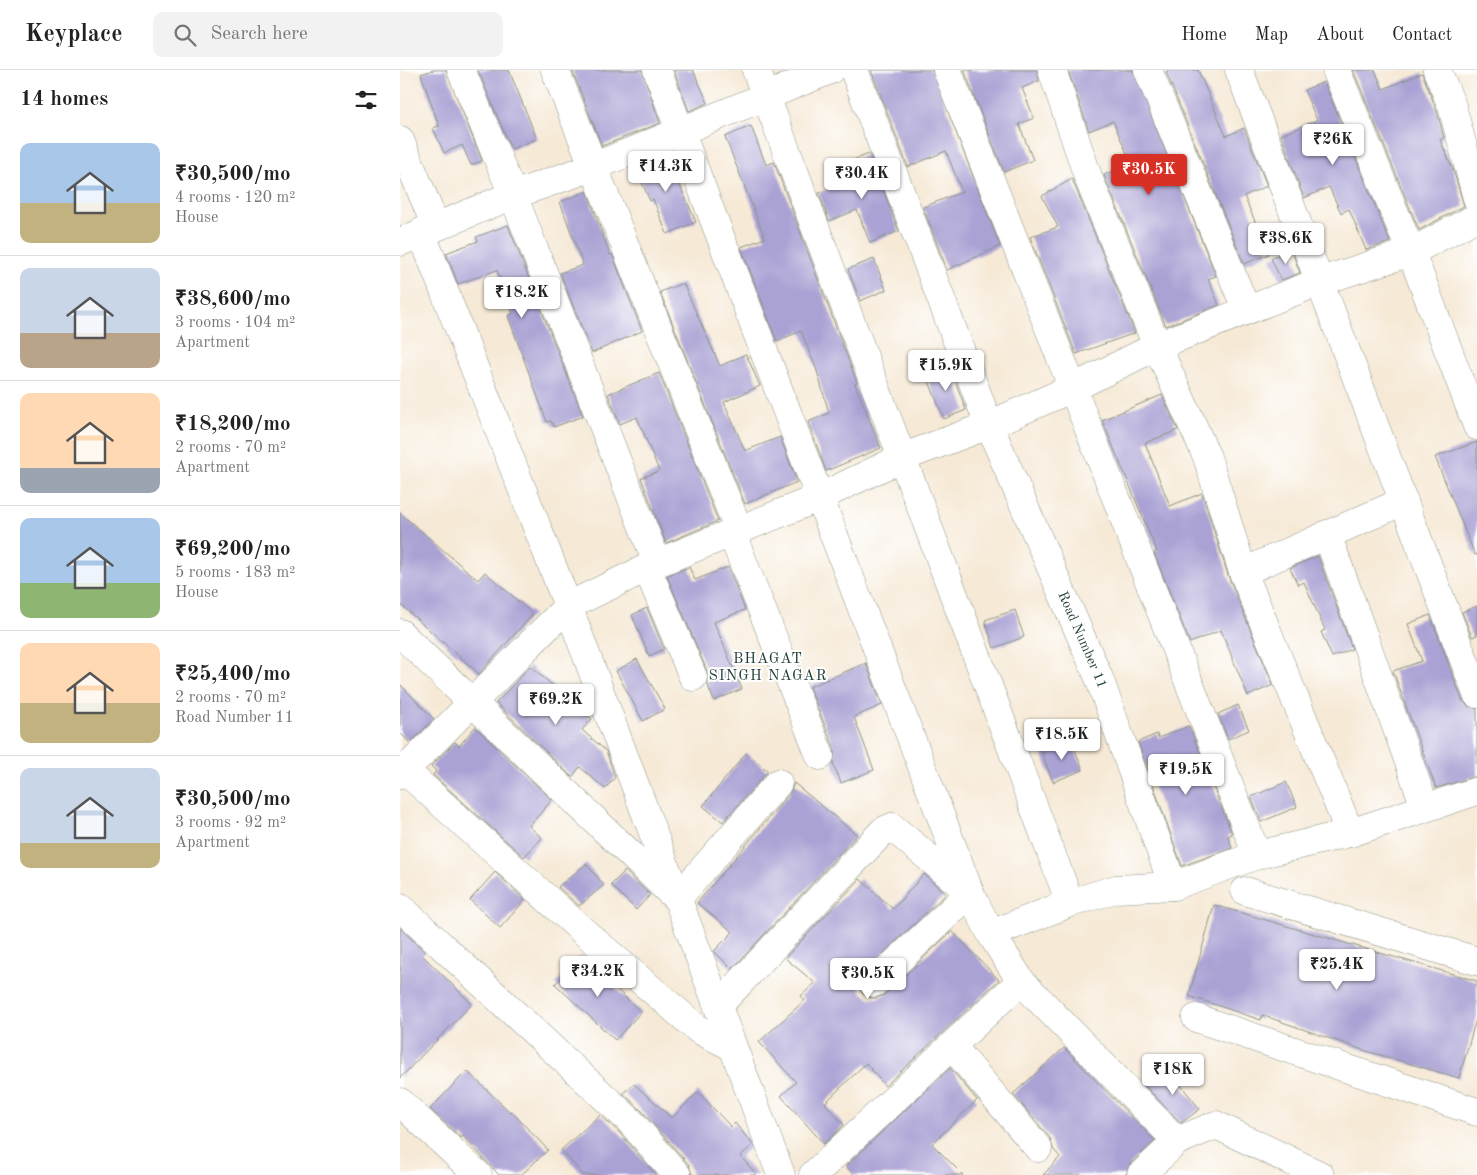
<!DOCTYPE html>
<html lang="en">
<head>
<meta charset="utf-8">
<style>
	body { margin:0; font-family:"Old Standard TT",serif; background:#f2f2f2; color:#222; height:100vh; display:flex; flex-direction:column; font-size:19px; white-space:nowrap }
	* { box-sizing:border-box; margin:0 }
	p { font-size:16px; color:#767676 }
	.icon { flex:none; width:28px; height:28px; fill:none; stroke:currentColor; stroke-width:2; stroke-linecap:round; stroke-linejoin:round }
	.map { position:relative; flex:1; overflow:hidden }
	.panel { display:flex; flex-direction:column; background:#fff; width:400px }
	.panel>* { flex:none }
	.price { position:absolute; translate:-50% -42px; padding:0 11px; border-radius:5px; background:#fff; color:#222; font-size:16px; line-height:32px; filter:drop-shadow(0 1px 2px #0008) }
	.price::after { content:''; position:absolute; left:50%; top:30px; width:15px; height:11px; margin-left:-8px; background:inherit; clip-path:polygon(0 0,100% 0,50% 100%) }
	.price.active { background:#d93025; color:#fff }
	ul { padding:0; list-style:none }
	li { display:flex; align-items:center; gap:15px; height:125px; padding:0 20px }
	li+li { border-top:1px solid #e0e0e0 }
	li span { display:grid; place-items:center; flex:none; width:140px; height:100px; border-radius:10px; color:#555 }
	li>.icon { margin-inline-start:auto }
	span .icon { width:60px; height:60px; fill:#fffc; stroke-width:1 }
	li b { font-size:21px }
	h2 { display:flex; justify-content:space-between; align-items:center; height:60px; padding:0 20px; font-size:21px }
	header { display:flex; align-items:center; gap:30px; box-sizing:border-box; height:70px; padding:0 25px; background:#fff; border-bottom:1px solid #e0e0e0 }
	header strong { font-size:24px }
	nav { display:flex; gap:28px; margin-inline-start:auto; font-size:18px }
	.search { width:350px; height:45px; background:#f2f2f2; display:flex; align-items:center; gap:12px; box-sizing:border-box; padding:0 18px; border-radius:10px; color:#767676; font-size:19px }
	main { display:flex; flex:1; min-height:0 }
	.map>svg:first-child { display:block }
	.building { fill:#aaa2d4 }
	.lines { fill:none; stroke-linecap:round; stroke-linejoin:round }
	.minor-casing { stroke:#8a9384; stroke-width:29 }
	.minor { stroke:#fff; stroke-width:28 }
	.labels { text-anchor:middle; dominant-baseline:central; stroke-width:4; stroke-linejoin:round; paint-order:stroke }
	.street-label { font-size:14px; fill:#1f3d34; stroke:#fff }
	.neighbourhood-label { font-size:15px; letter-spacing:1px; fill:#1f3d34; stroke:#fff }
</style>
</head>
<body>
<header>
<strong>Keyplace</strong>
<div class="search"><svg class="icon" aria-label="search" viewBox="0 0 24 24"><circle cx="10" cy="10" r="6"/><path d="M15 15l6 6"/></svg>Search here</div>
<nav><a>Home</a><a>Map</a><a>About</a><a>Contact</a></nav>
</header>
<main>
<section class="panel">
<h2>14 homes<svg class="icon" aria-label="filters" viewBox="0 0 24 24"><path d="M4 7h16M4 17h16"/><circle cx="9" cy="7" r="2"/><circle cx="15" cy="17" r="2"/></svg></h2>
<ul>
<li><span style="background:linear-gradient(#a9c7e8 60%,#c2b280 0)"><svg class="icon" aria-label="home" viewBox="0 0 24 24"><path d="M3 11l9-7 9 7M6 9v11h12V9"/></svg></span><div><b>₹30,500/mo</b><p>4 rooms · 120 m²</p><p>House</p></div></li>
<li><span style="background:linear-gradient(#c9d6e8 65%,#b9a48a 0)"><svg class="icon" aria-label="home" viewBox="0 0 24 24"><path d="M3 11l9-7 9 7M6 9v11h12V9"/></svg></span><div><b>₹38,600/mo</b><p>3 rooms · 104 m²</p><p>Apartment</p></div></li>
<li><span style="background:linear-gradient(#ffd9b3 75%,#9aa5b1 0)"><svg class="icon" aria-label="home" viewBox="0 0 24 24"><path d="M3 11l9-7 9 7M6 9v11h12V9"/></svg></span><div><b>₹18,200/mo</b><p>2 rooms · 70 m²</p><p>Apartment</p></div></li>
<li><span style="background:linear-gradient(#a9c7e8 65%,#8fb573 0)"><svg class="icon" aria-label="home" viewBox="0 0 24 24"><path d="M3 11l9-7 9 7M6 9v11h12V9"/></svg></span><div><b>₹69,200/mo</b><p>5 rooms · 183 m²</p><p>House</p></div></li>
<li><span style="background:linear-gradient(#ffd9b3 60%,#c2b280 0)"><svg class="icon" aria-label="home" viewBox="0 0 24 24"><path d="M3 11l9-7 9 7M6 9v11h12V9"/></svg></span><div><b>₹25,400/mo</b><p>2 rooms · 70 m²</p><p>Road Number 11</p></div></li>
<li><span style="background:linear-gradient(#c9d6e8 75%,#c2b280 0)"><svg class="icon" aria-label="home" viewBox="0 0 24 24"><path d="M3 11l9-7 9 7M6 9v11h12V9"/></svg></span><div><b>₹30,500/mo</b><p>3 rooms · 92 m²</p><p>Apartment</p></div></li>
</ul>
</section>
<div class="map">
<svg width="1077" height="1105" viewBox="0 0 1077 1105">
	<rect width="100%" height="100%" fill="#fff"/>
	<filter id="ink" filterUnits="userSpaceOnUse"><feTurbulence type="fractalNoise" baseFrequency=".02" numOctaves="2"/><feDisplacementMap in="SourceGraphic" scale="10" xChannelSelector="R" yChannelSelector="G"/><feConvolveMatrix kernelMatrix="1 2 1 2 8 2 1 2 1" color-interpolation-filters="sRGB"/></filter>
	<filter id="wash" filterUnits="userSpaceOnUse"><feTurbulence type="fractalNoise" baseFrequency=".0096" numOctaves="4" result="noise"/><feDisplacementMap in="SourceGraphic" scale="20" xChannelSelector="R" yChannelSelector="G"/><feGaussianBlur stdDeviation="1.12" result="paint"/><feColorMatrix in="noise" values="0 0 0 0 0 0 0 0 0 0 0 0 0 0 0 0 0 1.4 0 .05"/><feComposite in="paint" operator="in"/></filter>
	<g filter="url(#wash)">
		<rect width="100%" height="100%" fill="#f6e9d5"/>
		<g id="blocks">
			<!-- building -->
			<path class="building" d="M33 0H46L82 91 71 95 62 75 44 83 33 58 39 56 21 4Z
				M78 0H109L137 69 111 79Z
				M172 0H242L260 53 202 76Z
				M274 0H293L308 33 289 41Z
				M471 0H532L600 176 547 200 523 137 562 122 546 81 508 97Z
				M564 0H637L639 11 622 18 634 48 619 54 633 90 604 102Z
				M668 0H733L816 206 808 209 819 235 766 256 704 105 731 93 713 51 689 61Z
				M770 0H798L826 66 844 58 867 116 844 126 869 184 844 194 766 2Z
				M953 0H975L983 19 1022 3 1037 41 1044 68 1040 70 1053 99 1064 136 1019 160Z
				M924 12 990 172 966 180 949 139 941 143 929 117 904 128 881 65 917 50 904 20Z
				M351 56 366 95 374 92 457 313 455 314 481 378 426 401 408 352 429 343 417 301 401 261 377 271 341 177 365 168 325 67Z
				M266 84 296 152 267 164 253 129 250 131 235 97Z
				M469 84 499 161 470 173 457 140 429 151 419 123 450 111 443 94Z
				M672 109 735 263 676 284 630 167 658 157 642 126Z
				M187 121 210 185 212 184 242 261 192 283 160 203 183 195 160 132Z
				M108 155 183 346 154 357 151 351 147 352 108 246 113 244 97 200 58 214 46 183 78 171 76 167Z
				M891 179 900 203 881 210 871 188Z
				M474 189 486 220 460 231 448 199Z
				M283 213 320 296 346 284 360 316 324 332 345 381 380 367 397 412 345 434 260 222Z
				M549 294 566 340 544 349 526 304Z
				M259 303 318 451 266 473 241 408 259 401 237 347 220 354 208 324Z
				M762 325 778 360 745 373 770 436 802 423 829 508 873 615 848 626 821 560 790 573 754 483 757 481 702 350Z
				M1077 372V485H1075L1035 387Z
				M0 443 78 510 85 502 133 544 79 604 0 534Z
				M918 486 952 579 932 587 921 562 925 560 904 512 898 515 890 498Z
				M289 497 295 510 328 497 345 540 314 552 342 619 314 631 307 613V601L267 506Z
				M1077 536V565L1072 567 1062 542Z
				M247 538 264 579 249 586 232 545Z
				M615 540 624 567 594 578 585 550Z
				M1030 545 1062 630 1068 636 1077 639V706L1036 718 993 601 1022 591 1008 554Z
				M237 589 265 639 243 651 216 601Z
				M466 593 482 635 454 647 474 700 441 713 433 693 435 680 409 617Z
				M130 596 192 649 182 660 206 681 215 707 205 719 180 697 172 707 96 633Z
				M0 614 34 649 10 673 0 663Z
				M838 635 849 660 828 669 818 644Z
				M789 656 832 764 828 766 832 778 782 796 738 672 757 664 758 668Z
				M75 657 152 730 129 756 142 768 124 787 33 705 36 701 31 696 55 672 59 676Z
				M671 670 683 700 653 712 642 683Z
				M346 683 368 701 323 752 303 736Z
				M886 712 897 737 861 752 851 727Z
				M394 713 457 765 332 899 314 881 333 862 297 833 390 723Z
				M186 794 204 815 179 836 158 817Z
				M225 801 250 825 236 840 211 815Z
				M95 802 125 830 100 858 70 830Z
				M524 804 546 824 463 902 459 909V916L462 923 470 928H477L484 925 552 861 599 910 485 1016 466 993 425 1033 444 1055 424 1074 381 1026 396 1012 359 972 405 930 401 926 415 913 385 888 460 809 493 839Z
				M814 835 1077 911V946L1059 1008 963 980 862 945 861 950 789 926Z
				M0 858 25 882 22 885 72 934 0 1008Z
				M181 886 241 942 215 970 155 914Z
				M664 978 755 1071 730 1094 726 1105H643L660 1087 653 1079 650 1068 613 1024Z
				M550 998 577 1030 532 1074 563 1105H454L446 1096Z
				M767 998 800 1039 781 1053 745 1016Z
				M67 1001 110 1042 111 1041 148 1080 121 1105H99L63 1066 61 1068 30 1039Z
				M234 1014 272 1048 298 1022 331 1057 335 1053 353 1075 340 1086 357 1105H292L289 1095 242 1041 223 1023Z
				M200 1045 219 1062 256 1105H183L161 1080Z"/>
		</g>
	</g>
	<g filter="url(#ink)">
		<use href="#blocks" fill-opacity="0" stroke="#8a9384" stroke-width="1"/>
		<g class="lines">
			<defs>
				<g id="minor">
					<path d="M61 0 113 125 257 493"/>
					<path d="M155 0 339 461"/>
					<path d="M257 0 570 823"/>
					<path d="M356 0 670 833"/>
					<path id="s1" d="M454 0 589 355 699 608 773 816"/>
					<path d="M547 0 857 785"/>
					<path d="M652 0 688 107 757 276 807 387 843 502 950 763"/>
					<path d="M748 0 846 239"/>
					<path d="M839 0 1077 624"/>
					<path d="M936 0 1011 182 1077 356"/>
					<path d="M1037 0 1052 36 1077 128"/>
					<path d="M0 70 36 157"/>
					<path d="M21 162 168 536 381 1105"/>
					<path d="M0 172 113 125 193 97 430 0"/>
					<path d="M332 464 420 686"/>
					<path d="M927 464 1025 737"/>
					<path d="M247 498 293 607"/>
					<path d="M843 502 1004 431"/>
					<path d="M0 563 277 829 378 713"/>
					<path d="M0 696 183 861 299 960 331 976"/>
					<path d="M0 705 168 536 257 493 418 428 501 388 589 355 673 318 757 276 921 211 1011 182 1077 147"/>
					<path d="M845 821 1077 891"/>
					<path d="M0 837 230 1051 277 1105"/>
					<path d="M474 913 570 823 591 864"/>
					<path d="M318 936 483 761 492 757 567 820"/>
					<path d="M796 948 1077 1042"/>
					<path d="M552 976 638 1078"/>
					<path d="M0 1032 78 1105"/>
					<path d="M777 1071 816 1055 920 1105"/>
					<path d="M413 1105 621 911"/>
					<path d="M741 1105 777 1071 621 911 591 864 670 833 716 819 773 816 857 785 950 763 1077 721"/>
				</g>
			</defs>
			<!-- minor casing -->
			<use href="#minor" class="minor-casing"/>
			<!-- minor -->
			<use href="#minor" class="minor"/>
		</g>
	</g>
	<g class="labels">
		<!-- street labels -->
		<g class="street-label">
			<text stroke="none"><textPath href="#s1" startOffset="614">Road Number 11</textPath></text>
		</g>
		<!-- neighbourhood labels -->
		<g class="neighbourhood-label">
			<text x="368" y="589">BHAGAT<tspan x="368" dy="17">SINGH NAGAR</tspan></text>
		</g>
	</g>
</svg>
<b class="price" style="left:933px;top:96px">₹26K</b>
<b class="price" style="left:266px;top:123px">₹14.3K</b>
<b class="price active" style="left:749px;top:126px">₹30.5K</b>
<b class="price" style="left:462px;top:130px">₹30.4K</b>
<b class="price" style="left:886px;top:195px">₹38.6K</b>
<b class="price" style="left:122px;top:249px">₹18.2K</b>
<b class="price" style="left:546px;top:322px">₹15.9K</b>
<b class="price" style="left:156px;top:656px">₹69.2K</b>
<b class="price" style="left:662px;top:691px">₹18.5K</b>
<b class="price" style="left:786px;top:726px">₹19.5K</b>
<b class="price" style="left:937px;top:921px">₹25.4K</b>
<b class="price" style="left:198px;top:928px">₹34.2K</b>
<b class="price" style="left:468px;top:930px">₹30.5K</b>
<b class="price" style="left:773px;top:1026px">₹18K</b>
</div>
</main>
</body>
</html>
